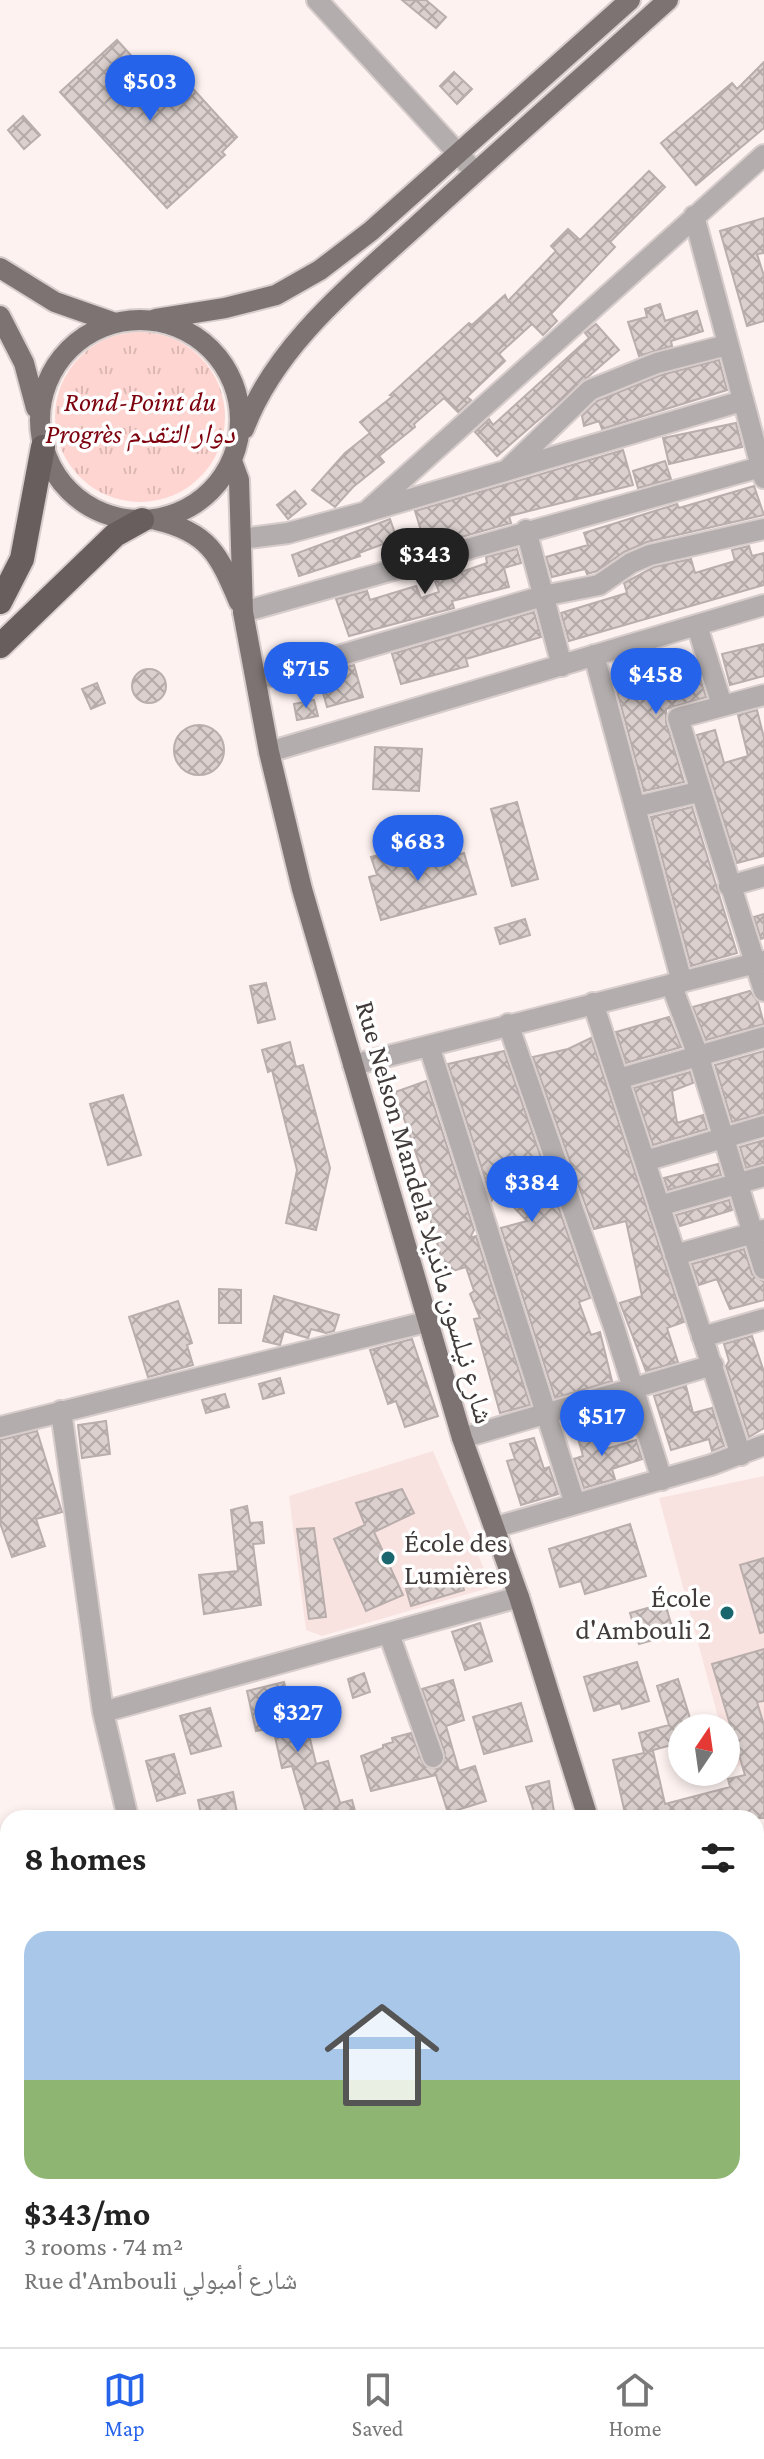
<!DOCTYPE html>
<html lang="en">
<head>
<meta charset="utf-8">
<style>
	body { margin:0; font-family:"Crimson Pro","Noto Naskh Arabic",serif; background:#f6f6f6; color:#222; height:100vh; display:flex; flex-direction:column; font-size:30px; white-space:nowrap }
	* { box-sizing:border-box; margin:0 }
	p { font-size:26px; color:#767676 }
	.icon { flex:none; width:44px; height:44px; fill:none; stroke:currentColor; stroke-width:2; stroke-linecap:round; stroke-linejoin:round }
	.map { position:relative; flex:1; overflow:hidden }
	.panel { position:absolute; left:0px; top:1810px; width:764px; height:538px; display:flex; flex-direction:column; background:#fff; border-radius:24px 24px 0 0; box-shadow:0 4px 12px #0003 }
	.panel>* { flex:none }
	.needle { width:52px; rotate:13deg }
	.buttons { position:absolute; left:668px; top:1714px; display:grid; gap:16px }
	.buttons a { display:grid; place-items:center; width:72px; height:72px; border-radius:50%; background:#fff; box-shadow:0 4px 12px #0003; font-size:40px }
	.price { position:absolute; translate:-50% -68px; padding:0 18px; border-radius:28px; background:#2563eb; color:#fff; font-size:26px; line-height:52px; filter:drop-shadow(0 2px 4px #0008) }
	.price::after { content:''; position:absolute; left:50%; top:48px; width:24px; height:18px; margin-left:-12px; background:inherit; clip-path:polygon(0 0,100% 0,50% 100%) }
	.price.active { background:#222; color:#fff }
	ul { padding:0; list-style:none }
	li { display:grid; align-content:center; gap:16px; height:424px; padding:0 24px }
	li span { display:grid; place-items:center; height:248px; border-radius:24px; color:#555 }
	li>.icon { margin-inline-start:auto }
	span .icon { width:144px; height:144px; fill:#fffc; stroke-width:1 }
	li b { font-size:34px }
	h2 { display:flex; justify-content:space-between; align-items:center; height:96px; padding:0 24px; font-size:34px }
	.menu { display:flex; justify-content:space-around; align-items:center; height:112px; border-top:2px solid #e0e0e0; background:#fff; font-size:22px; color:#767676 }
	.menu a { display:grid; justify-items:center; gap:4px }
	.menu .active { color:#2563eb }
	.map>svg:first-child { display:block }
	.built { fill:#f8e3e1 }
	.grass { fill:url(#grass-tufts) }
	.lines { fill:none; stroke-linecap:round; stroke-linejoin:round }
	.river { stroke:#f3b6af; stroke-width:34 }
	.building { fill:url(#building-cross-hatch); stroke:#b9aeac; stroke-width:2 }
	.minor-casing { stroke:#d7cdcc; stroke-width:24 }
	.major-casing { stroke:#d7cdcc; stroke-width:24 }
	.highway-casing { stroke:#d7cdcc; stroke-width:28 }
	.minor { stroke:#b3aead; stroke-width:20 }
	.major { stroke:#7c7372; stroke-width:20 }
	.highway { stroke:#685e5d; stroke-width:24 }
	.poi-dot { fill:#19666e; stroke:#fff; stroke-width:3 }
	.labels { text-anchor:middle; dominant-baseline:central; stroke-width:7; stroke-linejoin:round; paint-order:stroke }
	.park-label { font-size:28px; font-style:italic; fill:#7d000d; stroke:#fff }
	.street-label { font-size:28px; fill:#403b3a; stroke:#fff }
	.poi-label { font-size:28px; fill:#403b3a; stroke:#fff; text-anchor:start }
</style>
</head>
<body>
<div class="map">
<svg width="764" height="2347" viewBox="0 0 764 2347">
	<defs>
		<pattern id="grass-tufts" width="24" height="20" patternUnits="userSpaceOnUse" patternTransform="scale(2)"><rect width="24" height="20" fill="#fed5d0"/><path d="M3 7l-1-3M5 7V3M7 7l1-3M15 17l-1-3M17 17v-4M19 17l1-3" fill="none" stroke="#dbb8b3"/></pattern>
		<pattern id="building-cross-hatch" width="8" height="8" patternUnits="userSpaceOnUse" patternTransform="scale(2)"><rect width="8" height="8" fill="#dbd0ce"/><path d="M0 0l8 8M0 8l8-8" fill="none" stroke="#b3aaa8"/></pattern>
	</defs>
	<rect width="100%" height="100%" fill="#fdf2f0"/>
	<!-- built -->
	<path class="built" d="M433 1451 492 1587 322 1636 306 1630 289 1496Z
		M764 1476V1761L732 1767 726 1728H721L659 1498Z"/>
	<!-- grass -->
	<path class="grass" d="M55 417a85 85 0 1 1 170 0a85 85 0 1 1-170 0Z"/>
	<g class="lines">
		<!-- river -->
		<path class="river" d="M0 2284 8 2293
			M50 2340 56 2347"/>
	</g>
	<!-- building -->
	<path class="building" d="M402 0H426L446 17 436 28Z
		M117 40 168 96 185 80 237 137 222 152 225 155 167 208 60 92Z
		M764 62V128L696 185 661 143 732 83 737 89Z
		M454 72 472 89 457 104 440 86Z
		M23 116 40 135 24 149 8 130Z
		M649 171 665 187 610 242 615 247 551 314 557 321 543 335 532 324 499 354 505 361 467 397 471 400 458 412 444 398 414 424 415 427 379 456 384 462 353 487 335 507 312 490 345 453 370 433 360 422 393 396 390 395 469 323 472 325 505 295 508 301 556 251 551 246 568 229 580 240Z
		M764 218V253L757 254 764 276V321L747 326 720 231Z
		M660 304 665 321 697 311 703 331 671 341 672 346 639 356 628 322 647 317 645 309Z
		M596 324 619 350 497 456 475 432 489 419 493 425 589 338 585 333Z
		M719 360 727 390 602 429 599 421 584 426 582 416 597 401 661 375Z
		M736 423 742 447 669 464 663 438Z
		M623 450 633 485 509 516 511 523 426 547 415 511Z
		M665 461 671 479 638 488 633 471Z
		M754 486 764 515 647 542 624 552 597 571 587 574 585 569 552 577 546 557 588 545 584 533 677 504 679 508Z
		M295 491 306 504 288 519 277 505Z
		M390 519 397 539 359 553 360 556 299 576 292 555Z
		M749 546 752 556 764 553V585L569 641 561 613 627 593 624 583 654 567 691 559 695 573 735 561 732 550Z
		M517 549 521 563 504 568 509 587 452 601 454 608 349 636 336 599 367 591 370 600 416 586 421 598 439 592 435 581 487 563 486 557Z
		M534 612 541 637 466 659 468 666 401 684 392 654Z
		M764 644V676L730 685 722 654Z
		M679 658 681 666 695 662 706 697 666 709V722L684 782 644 791 613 676Z
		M354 665 363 697 327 707 318 675Z
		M132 686a17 17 0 1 1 34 0a17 17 0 1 1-34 0Z
		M97 683 105 703 91 709 82 689Z
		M314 700 318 716 297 720 294 704Z
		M757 710 764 738V856L737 863 697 735 715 730 724 763 748 756 738 715Z
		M174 750a25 25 0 1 1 50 0a25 25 0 1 1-50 0Z
		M375 747 422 749 419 791 373 789Z
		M517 802 538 879 512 886 491 809Z
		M692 807 737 953 691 966 651 817Z
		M400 849 406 869 464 853 476 894 381 920 369 877 377 875 371 857Z
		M764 914V938L761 939 754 917Z
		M525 919 530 935 500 944 495 928Z
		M266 983 275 1019 258 1023 250 986Z
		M750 991 758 1002 764 1024 706 1040 693 1007Z
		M669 1017 681 1047 626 1063 616 1032Z
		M591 1038 684 1322 667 1328 678 1362 646 1371 620 1303 642 1296 626 1221 594 1229 533 1057 568 1049Z
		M290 1042 296 1067 303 1065 330 1168 316 1230 286 1223 297 1170 272 1070 268 1072 262 1050Z
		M504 1051 590 1298 579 1302 591 1335 600 1332 612 1381 555 1398 501 1228 527 1221 497 1190 492 1200 448 1064Z
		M764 1051V1113L732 1122 715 1065Z
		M690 1072 693 1083 672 1091 677 1123 703 1115 707 1129 653 1145 634 1088Z
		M426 1081 474 1230 470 1238 476 1236 530 1405 500 1413 474 1319 480 1318 470 1294 474 1291 466 1267 446 1273 426 1205 433 1203 395 1092Z
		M123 1095 141 1155 108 1165 90 1104Z
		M764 1140V1163L746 1168 740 1147Z
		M718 1164 721 1175 668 1190 664 1178Z
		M729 1200 732 1210 680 1226 676 1215Z
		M744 1249 752 1274 764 1282V1300L730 1309 717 1279 699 1285 692 1264Z
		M219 1289 241 1290V1323H219Z
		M274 1296 339 1315 334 1331 326 1333 311 1329 308 1338 284 1331 280 1345 263 1341Z
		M178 1301 192 1343 187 1345 193 1365 148 1377 129 1317Z
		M752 1336 764 1372V1428L749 1437 726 1366 729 1361 724 1344Z
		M412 1339 438 1416 405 1427 396 1401 388 1404 370 1350Z
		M280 1378 284 1393 263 1399 259 1384Z
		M686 1386 693 1413 712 1408 724 1446 712 1451 709 1439 671 1450 654 1396Z
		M225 1394 229 1407 206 1413 202 1400Z
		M106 1421 110 1454 82 1458 78 1425Z
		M592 1424 599 1451 636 1440 642 1459 612 1469 615 1479 584 1488 574 1459 583 1456 575 1428Z
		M37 1431 62 1512 36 1519 45 1546 12 1557 0 1523V1440Z
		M534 1438 544 1469 549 1467 558 1494 521 1505 507 1461 515 1459 510 1444Z
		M402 1489 414 1513 374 1532 403 1595 366 1611 334 1539 365 1525 356 1503Z
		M247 1506 250 1523 262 1522 264 1543 253 1544 261 1605 204 1614 199 1575 238 1571 231 1510Z
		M630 1524 646 1576 585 1594 581 1581 560 1587 549 1549Z
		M314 1528 326 1617 309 1619 297 1529Z
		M764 1558V1632L760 1633 740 1565Z
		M459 1574 464 1590 411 1606 406 1589Z
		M665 1603 674 1634 639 1644 630 1613Z
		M480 1623 492 1661 465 1670 452 1632Z
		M764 1649V1701L757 1702 764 1725V1818H626L613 1760 644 1753 639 1733 669 1725 657 1686 678 1679 693 1728H682V1755L678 1756 675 1744 646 1752 653 1751 665 1804 730 1787 728 1779 745 1775 712 1664Z
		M637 1662 649 1701 622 1709 620 1703 594 1711 584 1677Z
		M364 1673 370 1692 353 1698 348 1679Z
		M453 1680 464 1720 446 1726 459 1771 475 1766 486 1801 448 1813 436 1775 371 1791 361 1756 383 1748V1745L393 1742 392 1738 411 1733 424 1766 437 1769 443 1765 445 1753 422 1689Z
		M284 1682 294 1725 306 1722 316 1764 328 1761 340 1803 352 1800 357 1818H303L302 1814 319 1809 306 1813 292 1766 282 1768 273 1728 256 1731 247 1691Z
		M521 1703 532 1741 484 1754 473 1717Z
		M210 1708 221 1746 191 1754 180 1716Z
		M174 1754 185 1793 157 1801 146 1761Z
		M549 1781 555 1818H536L526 1787Z
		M233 1792 238 1818H202L198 1800Z"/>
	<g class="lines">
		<defs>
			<path id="minor" d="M317 0 475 172
				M694 216 764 478
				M509 468 590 390 657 363 727 345
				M366 512 764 155
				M526 530 562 666
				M241 539 288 533 366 512 742 401
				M243 612 764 466
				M697 626 722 705
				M594 655 682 982
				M256 680 543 596 599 585 631 563 650 555 764 529
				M764 695 678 718 764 991
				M269 752 764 605
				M635 807 698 792
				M729 886 764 876
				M671 984 699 1058 764 1269
				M593 1003 741 1455
				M508 1024 614 1327 662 1480
				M429 1046 575 1504
				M353 1065 764 961
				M618 1079 764 1037
				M645 1161 764 1126
				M659 1206 764 1176
				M675 1255 764 1230
				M702 1337 764 1319
				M61 1411 103 1712 128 1818
				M0 1427 430 1321
				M462 1438 713 1365
				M496 1527 711 1465 764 1445
				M389 1634 433 1757
				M103 1712 519 1597"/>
			<path id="major" d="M0 268 55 302 115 323
				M0 316 24 363 36 408
				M156 319 225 308 276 295 320 270 371 231 630 0
				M40 420a100 100 0 1 1 200 0a100 100 0 1 1-200 0Z
				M244 429C277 341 357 281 424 219 505 145 587 73 668 0
				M232 461 239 480 243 612 269 752 302 889 462 1438 519 1597 588 1818
				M156 520C209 532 219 555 239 602
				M746 2340 748 2347"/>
			<path id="highway" d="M0 602 22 559 43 447
				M0 646 115 535 142 520"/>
		</defs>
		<!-- minor casing -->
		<use href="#minor" class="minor-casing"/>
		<!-- major casing -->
		<use href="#major" class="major-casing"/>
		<!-- highway casing -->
		<use href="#highway" class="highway-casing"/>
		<!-- minor -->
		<use href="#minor" class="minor"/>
		<!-- major -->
		<use href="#major" class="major"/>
		<!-- highway -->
		<use href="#highway" class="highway"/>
	</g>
	<!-- markers -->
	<g class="poi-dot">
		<circle cx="388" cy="1558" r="8"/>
		<circle cx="727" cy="1613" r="8"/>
	</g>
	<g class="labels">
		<!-- park labels -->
		<g class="park-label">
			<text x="140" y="401">Rond-Point du<tspan x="140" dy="32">Progrès دوار التقدم</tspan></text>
		</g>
		<!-- street labels -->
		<g class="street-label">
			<text transform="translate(425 1212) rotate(74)">Rue Nelson Mandela شارع نيلسون مانديلا</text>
		</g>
		<!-- poi labels -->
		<g class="poi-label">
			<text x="404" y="1542">École des<tspan x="404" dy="32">Lumières</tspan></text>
			<text x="711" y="1597" text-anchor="end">École<tspan x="711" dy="32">d'Ambouli 2</tspan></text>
		</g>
	</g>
</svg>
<div class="buttons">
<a><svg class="needle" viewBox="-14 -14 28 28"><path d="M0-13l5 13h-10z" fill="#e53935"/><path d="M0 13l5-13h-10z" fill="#767676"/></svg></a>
</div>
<b class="price" style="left:150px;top:123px">$503</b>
<b class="price active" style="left:425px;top:596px">$343</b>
<b class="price" style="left:306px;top:710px">$715</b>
<b class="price" style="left:656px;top:716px">$458</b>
<b class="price" style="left:418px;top:883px">$683</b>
<b class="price" style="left:532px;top:1224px">$384</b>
<b class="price" style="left:602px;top:1458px">$517</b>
<b class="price" style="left:298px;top:1754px">$327</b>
<section class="panel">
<h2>8 homes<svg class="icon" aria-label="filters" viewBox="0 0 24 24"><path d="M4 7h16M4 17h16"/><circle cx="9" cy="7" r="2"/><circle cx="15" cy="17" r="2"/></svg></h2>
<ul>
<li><span style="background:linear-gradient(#a9c7e8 60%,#8fb573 0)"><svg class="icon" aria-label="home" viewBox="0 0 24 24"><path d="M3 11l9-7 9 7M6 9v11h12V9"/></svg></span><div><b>$343/mo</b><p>3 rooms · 74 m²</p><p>Rue d'Ambouli شارع أمبولي</p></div></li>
</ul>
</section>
</div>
<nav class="menu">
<a class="active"><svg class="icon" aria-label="map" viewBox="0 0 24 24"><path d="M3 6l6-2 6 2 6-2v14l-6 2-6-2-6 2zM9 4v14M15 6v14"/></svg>Map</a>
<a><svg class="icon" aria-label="saved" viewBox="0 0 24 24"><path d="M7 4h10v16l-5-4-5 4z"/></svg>Saved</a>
<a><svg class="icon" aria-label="home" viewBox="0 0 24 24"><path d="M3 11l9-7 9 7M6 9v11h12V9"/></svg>Home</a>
</nav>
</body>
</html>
